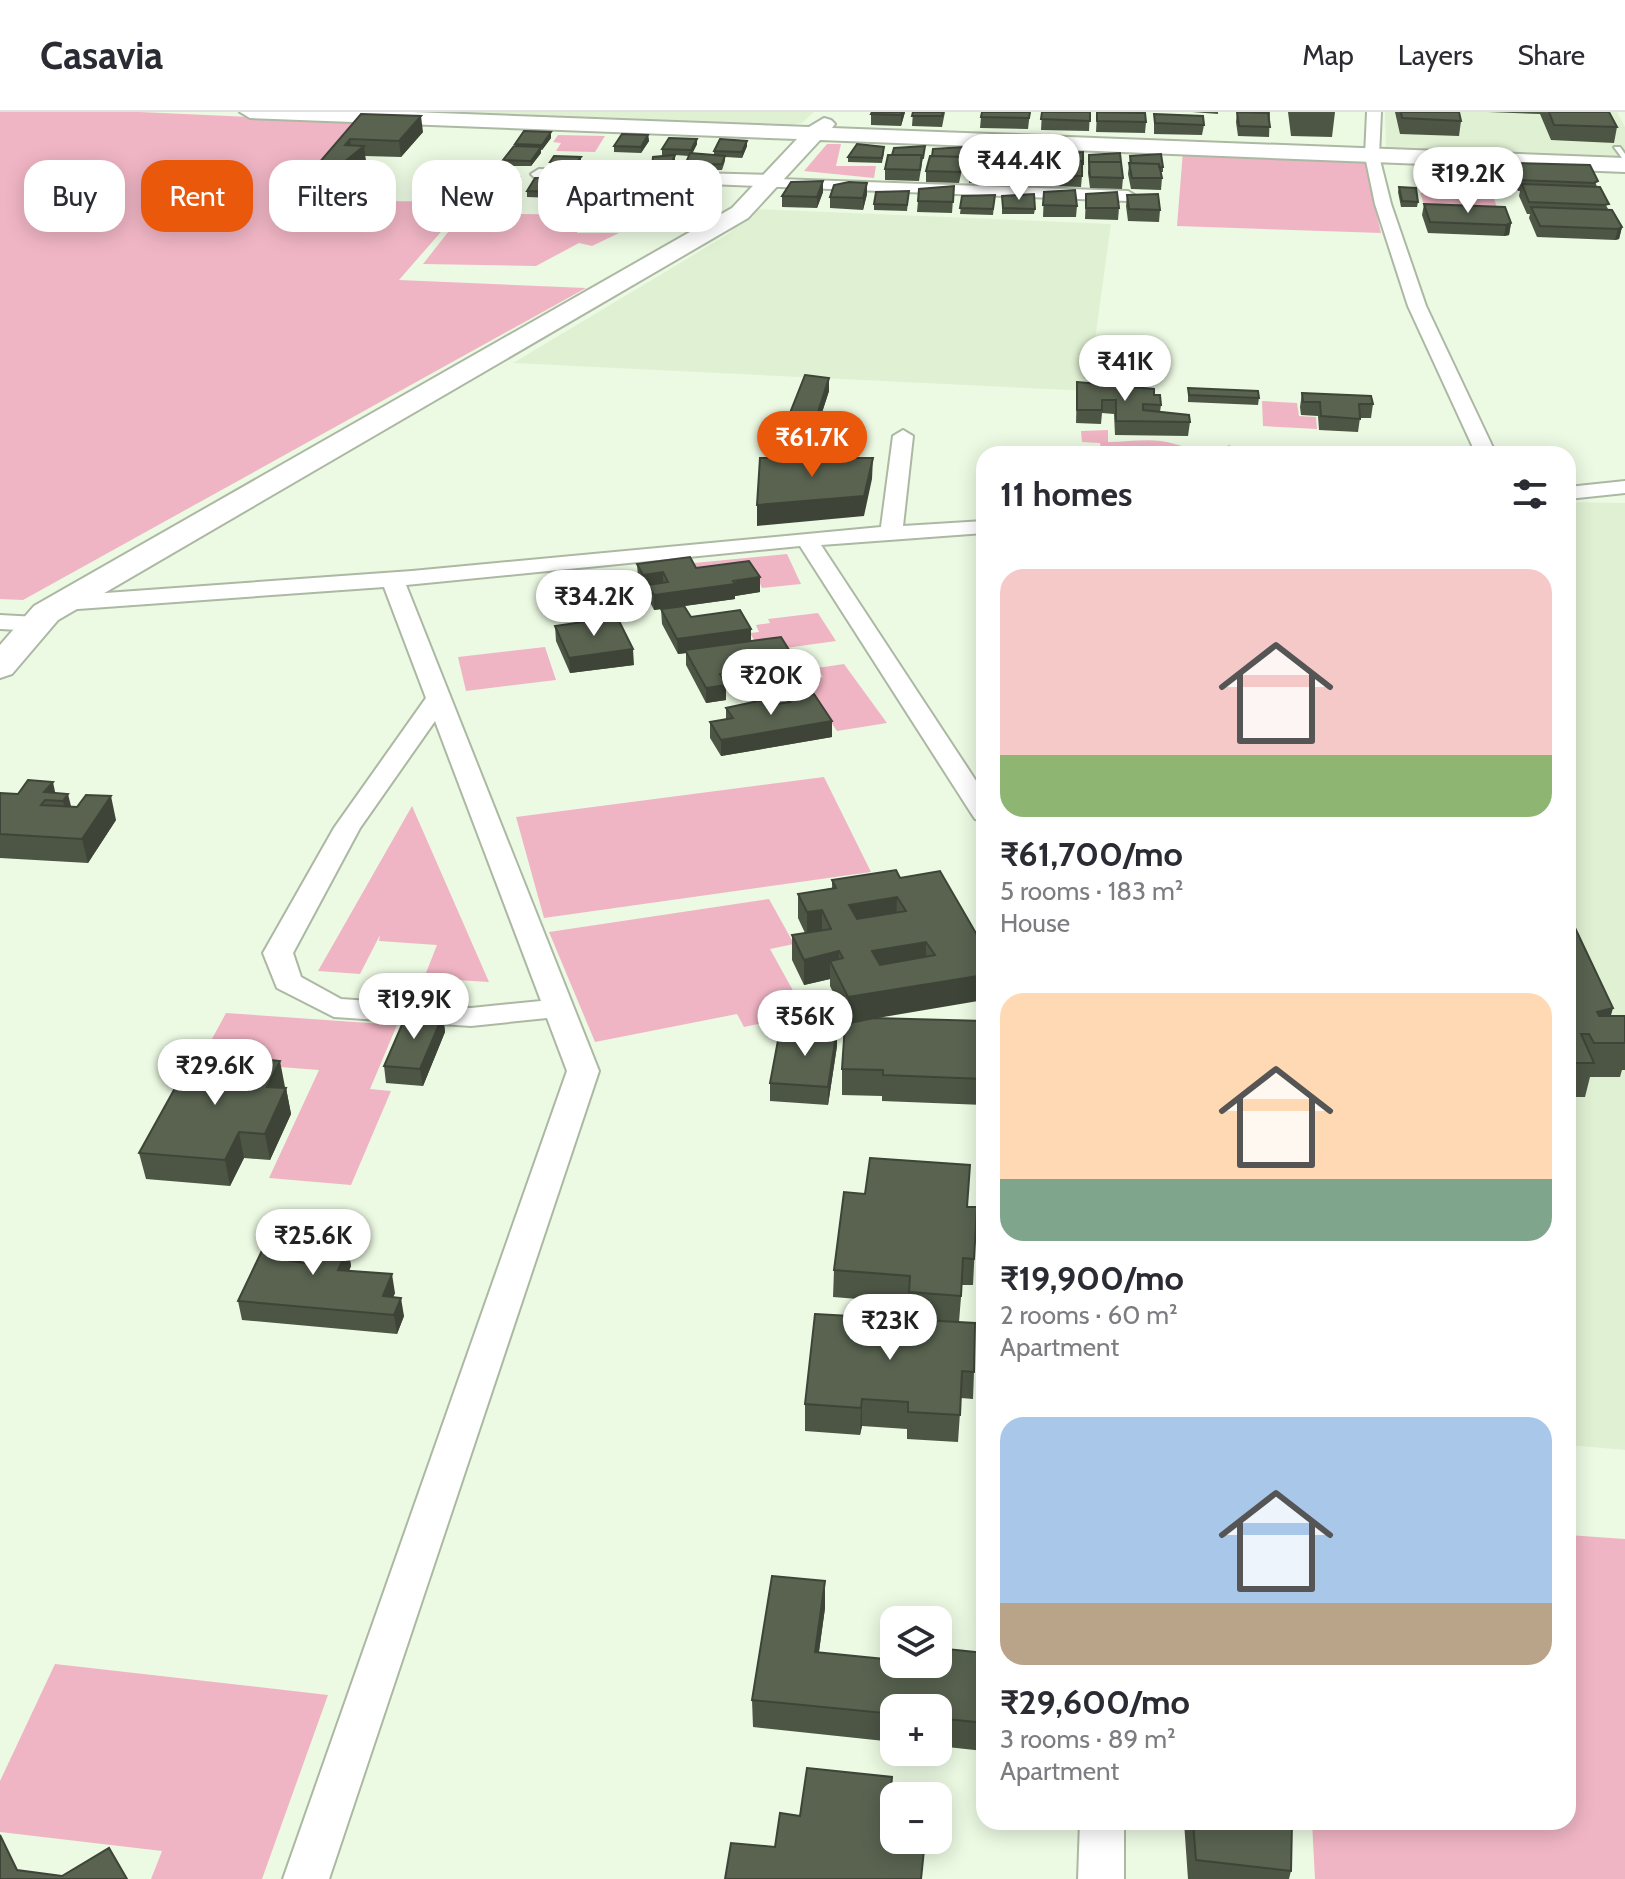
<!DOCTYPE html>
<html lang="en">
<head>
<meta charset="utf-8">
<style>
	body { margin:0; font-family:Cabin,sans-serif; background:#f7f7f7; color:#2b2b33; height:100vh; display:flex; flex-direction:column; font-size:30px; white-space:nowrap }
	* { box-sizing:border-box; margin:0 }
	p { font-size:26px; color:#7c7c81 }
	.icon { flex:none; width:44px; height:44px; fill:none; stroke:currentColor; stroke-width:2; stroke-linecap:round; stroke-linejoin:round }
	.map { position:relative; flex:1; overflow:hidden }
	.details { position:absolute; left:976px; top:334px; width:600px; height:1384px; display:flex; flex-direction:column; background:#fff; border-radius:24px; box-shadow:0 4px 20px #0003 }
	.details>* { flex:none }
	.banner { position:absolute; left:24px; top:48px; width:760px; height:72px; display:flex; gap:16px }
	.fabs { position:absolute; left:880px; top:1494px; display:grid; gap:16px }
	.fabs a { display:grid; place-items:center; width:72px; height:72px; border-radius:16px; background:#fff; box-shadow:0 4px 20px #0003; font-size:40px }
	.price { position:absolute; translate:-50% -68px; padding:0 18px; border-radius:28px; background:#fff; color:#222; font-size:26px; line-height:52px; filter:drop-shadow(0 2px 4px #0008) }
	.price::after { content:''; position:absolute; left:50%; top:48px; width:24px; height:18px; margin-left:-12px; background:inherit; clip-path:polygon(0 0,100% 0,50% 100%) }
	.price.selected { background:#ea580c; color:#fff }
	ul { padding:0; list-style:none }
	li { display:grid; align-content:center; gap:16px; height:424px; padding:0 24px }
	li span { display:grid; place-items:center; height:248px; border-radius:24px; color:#555 }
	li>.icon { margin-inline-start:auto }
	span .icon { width:144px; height:144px; fill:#fffc; stroke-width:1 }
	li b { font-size:34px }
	h2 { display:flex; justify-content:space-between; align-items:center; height:96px; padding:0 24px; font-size:34px }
	.pill { padding:0 28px; border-radius:24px; background:#fff; box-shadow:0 4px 20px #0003; font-size:28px; line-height:72px }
	.pill.selected { background:#ea580c; color:#fff }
	header { display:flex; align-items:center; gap:48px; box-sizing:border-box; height:112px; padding:0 40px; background:#fff; border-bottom:2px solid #e1e1e2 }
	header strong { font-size:38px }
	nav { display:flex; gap:44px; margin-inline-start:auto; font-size:28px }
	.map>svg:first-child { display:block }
	.built { fill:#e0f1d3 }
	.green { fill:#f0b5c4 }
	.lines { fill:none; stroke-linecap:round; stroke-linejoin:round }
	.lane-casing { stroke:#acb8a3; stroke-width:4 }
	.street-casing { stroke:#acb8a3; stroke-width:4 }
	.secondary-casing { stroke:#acb8a3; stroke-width:4 }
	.lane { fill:#fff; fill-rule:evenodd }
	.street { fill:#fff; fill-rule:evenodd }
	.secondary { fill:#fff; fill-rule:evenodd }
	.wall { fill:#4d5545 }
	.shaded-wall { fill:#3e4538 }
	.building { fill:#596350; stroke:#3e4538; stroke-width:2; fill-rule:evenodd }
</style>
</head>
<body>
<header>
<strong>Casavia</strong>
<nav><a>Map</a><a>Layers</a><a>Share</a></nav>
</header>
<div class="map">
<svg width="1625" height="1767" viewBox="0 0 1625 1767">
	<rect width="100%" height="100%" fill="#ecfae3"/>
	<!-- built -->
	<path class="built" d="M362 0H814L802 11 779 15Z
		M1385 0H1617L1625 15V46L1386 39Z
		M758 97 1111 112 1088 279 513 251 725 124Z
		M1568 390 1625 391V1338L1568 1333Z"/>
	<!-- green -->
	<path class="green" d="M0 0H140L361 10 290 88 467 90 399 168 586 176 23 488 0 487Z
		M558 23 605 24 595 40 556 39 561 31 553 30Z
		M827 32H841L836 54H876L874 66 804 59Z
		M1183 39 1364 46 1381 121 1177 114Z
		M1420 81 1493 84 1498 98 1425 95Z
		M463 101 581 103 577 121H619L592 134 579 131 536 154 423 152Z
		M1262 289 1297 291 1299 304 1316 305 1317 317 1263 314Z
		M1108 318V330C1125 330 1144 327 1161 329 1184 332 1205 347 1229 333 1265 349 1292 328 1325 338L1326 342H1102L1100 331 1082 330 1081 319Z
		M787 442 801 472 762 476 755 460 700 465 694 451Z
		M818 501 836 529 736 543 757 533 750 521 759 520 756 513 770 511 768 507Z
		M545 535 556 568 466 579 458 545Z
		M844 552 887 611 837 619 819 593 771 601 765 590 799 584 793 575 806 573 803 569 823 565 817 556Z
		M824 665 871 760 544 806 516 705Z
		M412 694 489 870 424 866 437 833 379 829 380 823 360 862 318 859Z
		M769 787 794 832 770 837 806 902 744 915 737 902 595 930 549 820Z
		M226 901 397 913 370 977 391 979 351 1073 269 1066 319 958 200 949Z
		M1568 1423 1625 1427V1767H1315L1312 1710H1568Z
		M55 1552 328 1583 262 1767H151L162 1739 0 1720V1669Z"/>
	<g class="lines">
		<defs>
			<path id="lane" d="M1614 35H1620L1625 42V50Z"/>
			<path id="street" d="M1367 0H1381L1379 44 1391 92 1426 194 1496 342H1476L1408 194 1375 92 1365 44Z
				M539 57 771 63 778 67 1128 79 1136 84 1128 89 534 65 531 62Z
				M903 318 913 324 903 414 984 409V421L821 433 984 681V709L975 707 971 701 800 434 406 473 599 959 329 1767H283L567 959 547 906 471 914 334 905 277 876 263 841 334 716 426 586 384 475 64 498 53 491 64 484 412 459 881 415 893 324ZM435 609 541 889 471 896 341 887 301 865 293 841 360 716Z
				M1625 369V381L1568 387V375Z
				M0 503 37 505 49 512 37 519 0 517Z
				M1080 1710H1124V1767H1078Z"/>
			<path id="secondary" d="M240 0H412L809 15 824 6 831 8 835 12 832 16 1625 46V60L820 28 748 106 58 508 12 562 0 566V533L34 494 732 96 797 27 250 6Z"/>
		</defs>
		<!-- lane casing -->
		<use href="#lane" class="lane-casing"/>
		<!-- street casing -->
		<use href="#street" class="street-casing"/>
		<!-- secondary casing -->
		<use href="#secondary" class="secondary-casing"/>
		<!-- lane -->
		<use href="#lane" class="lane"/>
		<!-- street -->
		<use href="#street" class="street"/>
		<!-- secondary -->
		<use href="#secondary" class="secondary"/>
	</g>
	<!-- wall -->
	<path class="wall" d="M905 0 901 14 871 13V2Z
		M913 0H945L942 15 912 14Z
		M1030 0 1028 17 980 16 981 5Z
		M1042 0H1090L1089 19 1041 18Z
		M1097 0 1146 10 1145 21 1096 20Z
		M1192 0H1218V2Z
		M1237 0H1270L1269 25 1238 24 1236 10Z
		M1288 0H1335L1332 25 1291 24Z
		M1395 0H1459L1461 9 1459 24 1400 22Z
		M1488 0H1609L1617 15 1614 31 1551 28 1540 2Z
		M361 2 423 20 401 45 365 44 366 50 365 51H380L382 68 373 78 314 76 312 59Z
		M1154 2 1204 13 1202 23 1154 22Z
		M551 20V26L542 38H541V41L531 54H504L503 48 515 34V32Z
		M648 23 649 29 641 41 614 40V34Z
		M697 27V32L692 42 714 43V39L747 29V34L742 46 725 45V49L722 58 685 59V53L689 44 675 43V48L670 60H652V54L671 43H662V37Z
		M964 35 963 53 959 71 926 70V59Z
		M1001 36 1000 72 969 71 970 38Z
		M924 39 919 69 885 68V57Z
		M884 40 882 51 848 50V45Z
		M1051 42 1083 52 1081 75 1049 74Z
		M1089 43 1123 66 1122 77 1090 76 1088 61Z
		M1130 44 1163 55V60H1161L1162 66 1161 78 1131 77 1128 62Z
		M581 45V50L577 57 550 56V50Z
		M1009 47H1042L1046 62 1045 73H1009Z
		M1424 48 1500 51 1504 77 1500 79 1427 76 1422 59Z
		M1513 51 1590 53 1597 75 1608 97 1622 115 1619 127 1615 128 1537 125 1529 106 1530 102H1527L1519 84 1520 79H1518L1511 62Z
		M519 65 520 70 510 84 481 83V77Z
		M563 67 564 73 555 86 527 85V79Z
		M609 68 610 74 601 87 573 86 572 80Z
		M700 71V77L693 91 663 90V84Z
		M954 74 952 101 917 100 918 89Z
		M656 75 648 89 617 88V77Z
		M1399 75 1418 90 1417 95H1401L1398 80Z
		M909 79 907 99 874 98V92Z
		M823 80 817 96 782 95V84Z
		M1044 80 1077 94 1076 105H1043Z
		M867 82 863 98 830 96V85Z
		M1086 82 1119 96 1118 108 1085 107Z
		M995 83 993 103 960 102 962 84Z
		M1127 83 1160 98 1159 110 1128 109 1126 94Z
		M1002 84 1035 97 1034 102H1002Z
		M1424 92 1511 111 1509 123 1504 124 1428 121 1422 103Z
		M829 266V279L822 300 841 301V314L838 321 788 319V306Z
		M1077 270 1154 283 1161 293 1160 300 1190 310 1188 324 1115 323 1114 302 1102 301 1101 312 1076 311Z
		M1188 276 1259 286 1258 293 1188 290Z
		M1302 281 1373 292 1371 306H1360L1358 320 1319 318 1318 304 1301 303 1300 295Z
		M637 452 696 456 760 480 735 484V487L685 494 691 505 796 549V564L790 565 791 582 765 585 758 572 726 577V588L706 591 686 553V541L678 542 662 512 661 497 654 498 649 488 648 477H644L638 466Z
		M555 514 634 553 570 561 556 529Z
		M787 587 832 625 721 644 710 626V610L726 608V596L787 591Z
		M0 681H55L71 695 116 708 88 751 0 746Z
		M900 766 984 835 877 906 984 909V993L882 989V984L842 983V957L863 908 848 911 830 874V867L804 873 792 848V823L805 821 798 806V782L832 776V768Z
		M1568 801 1611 904H1625V958H1622L1620 965H1590L1585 985H1568Z
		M443 903 445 920 423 974 386 971 384 954Z
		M837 917V934L828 993 770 989V971L791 924Z
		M285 975 284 976H286L291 1002 270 1048 244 1046 230 1074 146 1067 139 1041Z
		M967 1095H977L973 1173H962L959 1210 974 1260 973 1287 961 1286 958 1330 907 1327V1317L862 1314 860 1323 805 1319V1292L908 1207V1191L833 1185 834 1158Z
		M312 1126 302 1150 304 1151 348 1136 351 1154 349 1159 395 1181 393 1185 404 1204 397 1222 242 1208 238 1189Z
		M825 1469V1496L819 1540 894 1552 984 1541V1639L938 1634V1596H894V1630L753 1615 752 1588Z
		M1184 1710H1292L1291 1759 1289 1767H1188Z"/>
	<!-- shaded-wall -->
	<path class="shaded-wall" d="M902 0H905L901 14V3Z
		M421 4 423 20 401 45 399 29Z
		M551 20V26L542 38V33Z
		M648 23 649 29 641 41V35Z
		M350 27 352 43 364 34 366 50 353 61 344 50 345 33Z
		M697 27V32L691 44V38Z
		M747 29V34L742 46V40Z
		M541 35V41L531 54V49Z
		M675 43V48L670 60V55Z
		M581 45V50L577 57 576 51Z
		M380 51 382 68 373 78 371 61Z
		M656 64V75L648 89V78Z
		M519 65 520 70 510 84 509 78Z
		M1506 66 1504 77 1500 79 1502 68Z
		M563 67 564 73 555 86V80Z
		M609 68 610 74 601 87V81Z
		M823 69V80L817 96V85Z
		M700 71V77L693 91V85Z
		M867 71V82L863 98V86Z
		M1511 111 1509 123 1504 124 1506 113Z
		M1622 115 1619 127 1615 128 1618 117Z
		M829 266V279L820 307 818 300Z
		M841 301V314L838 321 839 307Z
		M873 346 872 367 864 404 757 414V393Z
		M663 460V475L648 473V477H644L643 463Z
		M760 465V480L735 484V487L654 498V483Z
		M751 517V532L685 538 686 541 678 542 677 527Z
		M633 537 634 553 570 561 569 546Z
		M796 549V564L782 566V551Z
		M757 557 758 572 726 577V588L706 591V576L720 562Z
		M791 566V582L765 585V570Z
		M832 609V625L721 644V628Z
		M53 670 57 689 44 680Z
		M68 682 74 706 69 713 63 689Z
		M111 684 116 708 88 751 82 727Z
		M897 785 896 810 848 818 849 793Z
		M822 798V823L807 825V800Z
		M926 830V855L872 864V839Z
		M839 839V865L830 849V867L804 873V848Z
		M984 863V888L848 911V885Z
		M1613 896 1604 929 1597 900Z
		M443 903 445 920 423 974 420 957Z
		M837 917V934L828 993V975Z
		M280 949 285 975 272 1001 267 975Z
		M286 976 291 1002 270 1048 265 1022Z
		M239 1020 244 1046 230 1074 225 1048Z
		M309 1108 312 1126 294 1167 290 1149Z
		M348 1136 351 1154 341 1176 338 1158Z
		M392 1162 395 1181 386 1202 383 1184Z
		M401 1186 404 1204 397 1222 394 1203Z
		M862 1287V1314L860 1323 861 1296Z
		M825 1469V1496L815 1567V1540Z
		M892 1665 891 1692 887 1737 888 1710Z"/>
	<!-- building -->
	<path class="building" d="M872 0H902L901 3 871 2Z
		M913 0H943L942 4H912Z
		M982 0H1030L1029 6 981 5Z
		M1042 0H1090V9L1041 7Z
		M1097 0 1145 1 1146 10 1097 9Z
		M1237 0 1268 1 1270 15 1239 14Z
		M1401 0H1459L1461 9 1402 6Z
		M1549 0H1609L1617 15 1554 13Z
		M361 2 421 4 399 29 350 27 345 33 364 34 344 50 380 51 371 61 312 59Z
		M1154 2 1203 4 1204 13 1155 11Z
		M524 19 551 20 542 33 515 32Z
		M622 22 648 23 641 35 614 34Z
		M669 26 697 27 691 38 662 37Z
		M720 27 747 29 742 40 714 39Z
		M857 32 884 35 882 46 848 45Z
		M514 34 541 35 531 49 503 48Z
		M925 34 923 46H921L922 43H892L894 36Z
		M964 35 963 48V45L932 44 933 37Z
		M1001 36V49L1000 46 970 45 969 48 970 38Z
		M1042 38V47H1011V40Z
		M1083 40V52H1082V49L1052 48 1051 42Z
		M690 41 725 44 722 52 685 53Z
		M1120 41 1121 50H1089V43Z
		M1161 42 1163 55H1159V52L1131 51 1130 44Z
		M675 43 670 55 652 54 653 45Z
		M888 43H922L920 58 885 57Z
		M554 44 581 45 576 51 550 50Z
		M930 44 963 45 960 60 926 59Z
		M970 45 1000 46V61L970 60Z
		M1009 47 1045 48 1046 62 1009 61Z
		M1051 48 1082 49V64L1050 63Z
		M1424 48 1500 51 1506 66 1502 68 1429 65Z
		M1089 50H1121L1123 66 1090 65Z
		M1129 51 1159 52 1162 66H1132Z
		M1513 51 1590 53 1598 69 1594 71 1520 68Z
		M625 63 656 64 648 78 617 77Z
		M491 64 519 65 509 78 481 77Z
		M535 66 563 67 555 80 527 79Z
		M581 67 609 68 601 81 572 80Z
		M823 69 817 85 782 84 791 70Z
		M671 70 700 71 693 85 663 84Z
		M849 70 867 71 863 86 830 85 834 73Z
		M1522 72 1600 75 1609 92 1604 93 1529 90Z
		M954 74 953 90 918 89 919 77Z
		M1399 75 1416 76 1418 90 1402 89Z
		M1075 78 1077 94 1043 93 1044 80Z
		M909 79 907 93 874 92 876 80Z
		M1117 80 1119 96H1086V82Z
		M1034 82 1035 97 1003 96 1002 84Z
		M1158 82 1160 98 1129 97 1127 83Z
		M995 83 993 97 960 96 962 84Z
		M1424 92 1505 95 1511 111 1506 113 1430 110Z
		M1531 95 1612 98 1622 115 1618 117 1540 114Z
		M805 263 829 266 818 300 841 301 839 307 788 306Z
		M1077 270 1154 277V283H1160L1161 293 1143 292V298L1189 303 1190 310 1116 309V288H1102V298H1077Z
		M1188 276 1258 279 1259 286 1189 283Z
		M1302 281 1371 284 1373 292H1359L1360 307 1321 304 1320 290H1303Z
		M760 346H873L864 384 757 393Z
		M690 445 696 456 749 449 760 465 733 469 735 472 654 483 648 473 668 470 663 460 643 463 637 452Z
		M684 494 691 505 740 498 751 517 677 527 661 497Z
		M617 505 633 537 569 546 555 514Z
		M781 525 796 549 782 551 791 566 765 570 757 557 720 562 726 573 706 576 685 538Z
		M814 582 832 609 721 628 710 610 733 606 726 596 772 586 776 592 790 590 787 587Z
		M28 668 53 670 44 680 68 682 63 689 45 688 41 693 77 695 86 683 111 684 82 727 0 722V681L18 682Z
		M896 758 900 766 940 759 984 835V863L848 885 830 849 843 846 839 839 804 848 792 823 831 817 822 798 807 800 798 782 836 776 832 768ZM897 785 906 799 857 807 849 793ZM926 830 935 843 880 853 872 839Z
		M1568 801 1613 896 1597 900 1599 904H1625V931H1594L1589 922H1581L1594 951H1568Z
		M415 900 443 903 420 957 384 954 404 908 412 909Z
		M874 906 984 909V967L883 963V958L842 957 845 912Z
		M814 915 837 917 828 975 770 971 779 923 791 924 792 920Z
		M195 940 280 949 267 975 286 976 265 1022 239 1020 225 1048 139 1041Z
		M870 1046 970 1053 967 1095H977L974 1147 963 1146 961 1184 909 1180 910 1164 834 1158 844 1080 865 1082Z
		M278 1105 309 1108 290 1149 304 1151 313 1132 348 1136 338 1158 392 1162 383 1184 401 1186 394 1203 238 1189Z
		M815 1202 975 1211 974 1260 962 1259 960 1303 908 1300V1290L862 1287 861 1296 805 1292Z
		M772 1464 825 1469 815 1540 894 1548V1552H938V1536L984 1541V1611L938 1606V1596H894V1602L752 1588Z
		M807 1656 892 1665 888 1710 894 1711V1728H925L921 1767H725L731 1731 775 1735 780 1701 800 1704Z
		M1193 1710H1292L1291 1759 1196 1748Z
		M0 1723 17 1758 62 1764 109 1736 127 1767H0Z"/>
</svg>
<div class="fabs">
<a><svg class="icon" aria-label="layers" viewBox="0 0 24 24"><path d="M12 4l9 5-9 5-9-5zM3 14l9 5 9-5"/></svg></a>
<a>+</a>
<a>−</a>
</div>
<b class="price" style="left:1019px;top:90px">₹44.4K</b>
<b class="price" style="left:1468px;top:103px">₹19.2K</b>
<b class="price" style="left:1125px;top:291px">₹41K</b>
<b class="price selected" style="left:812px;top:367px">₹61.7K</b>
<b class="price" style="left:594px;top:526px">₹34.2K</b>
<b class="price" style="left:771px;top:605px">₹20K</b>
<b class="price" style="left:414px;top:929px">₹19.9K</b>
<b class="price" style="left:805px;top:946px">₹56K</b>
<b class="price" style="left:215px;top:995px">₹29.6K</b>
<b class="price" style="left:313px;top:1165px">₹25.6K</b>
<b class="price" style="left:890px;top:1250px">₹23K</b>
<div class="banner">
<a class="pill">Buy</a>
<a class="pill selected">Rent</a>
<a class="pill">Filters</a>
<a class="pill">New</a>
<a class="pill">Apartment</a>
</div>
<section class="details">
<h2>11 homes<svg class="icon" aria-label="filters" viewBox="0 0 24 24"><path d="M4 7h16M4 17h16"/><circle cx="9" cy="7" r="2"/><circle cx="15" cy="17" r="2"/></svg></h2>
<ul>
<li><span style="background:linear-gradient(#f6c9c9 75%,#8fb573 0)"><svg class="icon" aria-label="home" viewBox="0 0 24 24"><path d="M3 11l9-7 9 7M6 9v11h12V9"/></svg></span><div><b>₹61,700/mo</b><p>5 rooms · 183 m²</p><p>House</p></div></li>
<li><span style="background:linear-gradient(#ffd9b3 75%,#7fa58c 0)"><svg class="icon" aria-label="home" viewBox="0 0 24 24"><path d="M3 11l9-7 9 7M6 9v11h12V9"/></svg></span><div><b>₹19,900/mo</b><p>2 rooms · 60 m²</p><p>Apartment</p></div></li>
<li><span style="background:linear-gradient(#a9c7e8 75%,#b9a48a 0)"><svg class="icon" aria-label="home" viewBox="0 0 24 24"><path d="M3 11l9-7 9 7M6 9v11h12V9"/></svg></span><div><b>₹29,600/mo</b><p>3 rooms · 89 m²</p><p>Apartment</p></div></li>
</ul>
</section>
</div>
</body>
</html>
